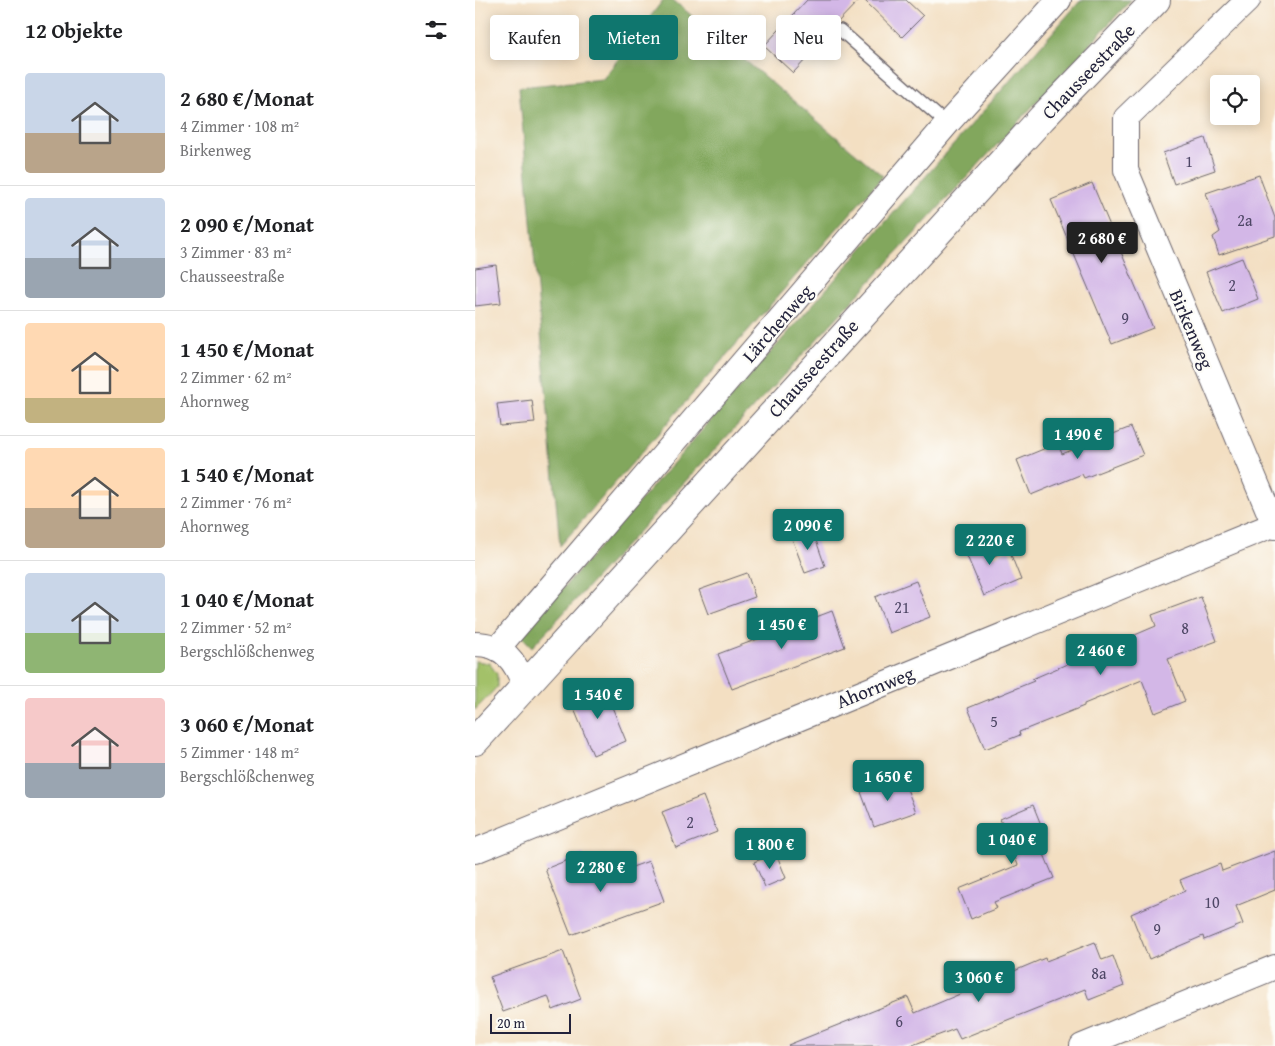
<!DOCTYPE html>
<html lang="de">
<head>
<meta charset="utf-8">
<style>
	body { margin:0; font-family:"Gentium Book Plus",serif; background:#f6f6f6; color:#202124; height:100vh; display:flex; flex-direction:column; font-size:19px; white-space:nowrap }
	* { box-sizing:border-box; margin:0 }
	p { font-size:16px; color:#757577 }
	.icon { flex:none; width:28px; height:28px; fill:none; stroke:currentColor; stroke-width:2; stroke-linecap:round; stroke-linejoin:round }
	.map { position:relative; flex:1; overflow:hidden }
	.sheet { display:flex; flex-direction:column; background:#fff; width:475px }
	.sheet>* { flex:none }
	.top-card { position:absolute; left:15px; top:15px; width:475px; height:45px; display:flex; gap:10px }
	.fabs { position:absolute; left:735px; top:75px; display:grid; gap:10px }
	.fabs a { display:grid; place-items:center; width:50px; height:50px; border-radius:5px; background:#fff; box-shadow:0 2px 12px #0003; font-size:25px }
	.scale { position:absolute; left:15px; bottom:12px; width:81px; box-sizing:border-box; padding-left:5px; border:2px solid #22223b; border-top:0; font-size:14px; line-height:18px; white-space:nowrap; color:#22223b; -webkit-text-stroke:4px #fdfcf7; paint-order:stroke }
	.price { position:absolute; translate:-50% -42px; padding:0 11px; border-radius:5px; background:#0f766e; color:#fff; font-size:16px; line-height:32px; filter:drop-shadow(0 1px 2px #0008) }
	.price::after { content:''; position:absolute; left:50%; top:30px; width:15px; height:11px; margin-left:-8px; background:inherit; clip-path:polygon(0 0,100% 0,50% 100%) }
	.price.selected { background:#222; color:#fff }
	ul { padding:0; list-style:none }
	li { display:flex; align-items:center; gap:15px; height:125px; padding:0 25px }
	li+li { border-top:1px solid #e0e0e0 }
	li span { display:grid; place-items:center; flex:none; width:140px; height:100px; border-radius:5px; color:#555 }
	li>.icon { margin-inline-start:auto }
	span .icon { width:60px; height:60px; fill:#fffc; stroke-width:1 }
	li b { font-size:21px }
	h2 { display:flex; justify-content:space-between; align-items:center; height:60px; padding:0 25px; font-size:21px }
	.chip { padding:0 18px; border-radius:5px; background:#fff; box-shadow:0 2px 12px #0003; font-size:18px; line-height:45px }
	.chip.selected { background:#0f766e; color:#fff }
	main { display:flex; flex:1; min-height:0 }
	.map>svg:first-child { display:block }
	.green { fill:#a3c169; stroke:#627252 }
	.forest { fill:#82a75d; stroke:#52644c }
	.building { fill:#d3b7e7 }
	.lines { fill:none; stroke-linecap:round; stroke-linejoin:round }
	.service-casing { stroke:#6b646a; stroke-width:14 }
	.minor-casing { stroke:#6b646a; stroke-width:26 }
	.secondary-casing { stroke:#6b646a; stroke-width:30 }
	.service { stroke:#fff; stroke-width:11 }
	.minor { stroke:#fff; stroke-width:24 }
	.secondary { stroke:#fff; stroke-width:28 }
	.labels { text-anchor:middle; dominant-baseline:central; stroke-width:4.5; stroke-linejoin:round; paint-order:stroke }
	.number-label { font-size:16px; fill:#4e4766 }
	.street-label { font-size:19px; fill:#22223b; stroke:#fdfcf7 }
</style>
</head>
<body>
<main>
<section class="sheet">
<h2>12 Objekte<svg class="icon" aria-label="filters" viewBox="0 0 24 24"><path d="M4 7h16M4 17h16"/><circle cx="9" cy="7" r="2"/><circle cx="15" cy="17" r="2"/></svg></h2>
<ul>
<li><span style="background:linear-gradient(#c9d6e8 60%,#b9a48a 0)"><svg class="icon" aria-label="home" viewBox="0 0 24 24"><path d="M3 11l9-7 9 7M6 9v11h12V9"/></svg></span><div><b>2 680 €/Monat</b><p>4 Zimmer · 108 m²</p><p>Birkenweg</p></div></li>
<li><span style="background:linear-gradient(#c9d6e8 60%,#9aa5b1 0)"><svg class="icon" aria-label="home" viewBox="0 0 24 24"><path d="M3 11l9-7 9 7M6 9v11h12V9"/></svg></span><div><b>2 090 €/Monat</b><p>3 Zimmer · 83 m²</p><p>Chausseestraße</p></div></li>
<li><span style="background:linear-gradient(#ffd9b3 75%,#c2b280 0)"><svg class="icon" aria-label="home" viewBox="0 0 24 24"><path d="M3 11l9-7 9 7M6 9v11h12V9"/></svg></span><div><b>1 450 €/Monat</b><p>2 Zimmer · 62 m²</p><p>Ahornweg</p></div></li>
<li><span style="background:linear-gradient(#ffd9b3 60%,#b9a48a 0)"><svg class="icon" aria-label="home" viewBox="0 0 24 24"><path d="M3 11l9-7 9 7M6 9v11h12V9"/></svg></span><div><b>1 540 €/Monat</b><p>2 Zimmer · 76 m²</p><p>Ahornweg</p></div></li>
<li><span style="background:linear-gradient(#c9d6e8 60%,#8fb573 0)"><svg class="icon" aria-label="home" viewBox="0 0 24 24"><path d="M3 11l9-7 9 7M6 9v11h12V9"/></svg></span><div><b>1 040 €/Monat</b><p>2 Zimmer · 52 m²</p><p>Bergschlößchenweg</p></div></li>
<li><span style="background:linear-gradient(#f6c9c9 65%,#9aa5b1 0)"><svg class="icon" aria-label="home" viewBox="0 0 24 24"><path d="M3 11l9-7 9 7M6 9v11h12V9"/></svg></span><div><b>3 060 €/Monat</b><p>5 Zimmer · 148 m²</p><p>Bergschlößchenweg</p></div></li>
</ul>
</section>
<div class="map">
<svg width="800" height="1046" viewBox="0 0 800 1046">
	<rect width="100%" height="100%" fill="#fdfcf7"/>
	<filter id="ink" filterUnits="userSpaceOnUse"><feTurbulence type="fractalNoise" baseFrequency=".02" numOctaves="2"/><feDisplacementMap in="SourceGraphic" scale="10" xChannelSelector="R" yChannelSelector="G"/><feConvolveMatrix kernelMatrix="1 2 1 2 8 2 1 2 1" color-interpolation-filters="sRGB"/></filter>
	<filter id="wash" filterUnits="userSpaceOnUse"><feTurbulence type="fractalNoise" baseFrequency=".0096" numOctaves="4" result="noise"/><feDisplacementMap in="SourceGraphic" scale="20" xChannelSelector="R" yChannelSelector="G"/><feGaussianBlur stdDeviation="1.12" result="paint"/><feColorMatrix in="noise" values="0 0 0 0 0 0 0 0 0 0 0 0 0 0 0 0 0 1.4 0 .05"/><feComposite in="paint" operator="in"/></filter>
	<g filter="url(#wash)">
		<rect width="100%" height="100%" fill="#f3dfc2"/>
		<!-- green -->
		<path class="green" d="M0 661 14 663 22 674V687L0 710Z"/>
		<!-- forest -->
		<path class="forest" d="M188 0H198L408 176 85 546 44 87 128 79Z
			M606 0H656L57 647 46 636Z"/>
		<g id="blocks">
			<!-- building -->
			<path class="building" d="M332 0H384L360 25 348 38 350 39 318 73 289 46Z
				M389 0H431L448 16 427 37Z
				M730 138 740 170 699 184 688 153Z
				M784 175 800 218V236L744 255 738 237 745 232 731 193Z
				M617 183 678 328 637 344 576 200Z
				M767 258 783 299 748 313 731 272Z
				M21 265 26 303 0 306V268Z
				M57 400 60 423 25 426 22 404Z
				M656 427 668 455 609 478 607 474 556 495 542 460 583 443 587 454Z
				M337 529 350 566 330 573 316 536Z
				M506 534 516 557 534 550 546 580 509 596 486 542Z
				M272 573 280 597 233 614 224 590Z
				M441 581 455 617 414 633 400 597Z
				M726 597 742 641 693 659 710 701 680 713 667 680 609 704V706L544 732 545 735 510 749 493 708 559 681 557 679 681 626 677 615Z
				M357 611 370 647 257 689 243 654Z
				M128 685 151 741 118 755 95 699Z
				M427 776 441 812 399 827 386 792Z
				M228 796 242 832 201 848 187 812Z
				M558 805 571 837 563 840 579 878 519 902 522 908 496 919 484 889 543 865 525 819Z
				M800 851V890L761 906 768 924 729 940 728 936 674 959 656 914 710 891 705 880 745 864 747 871Z
				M301 853 311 878 290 887 279 862Z
				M108 854 118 881 174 861 189 901 96 935 70 869Z
				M620 942 627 960 638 956 649 986 614 1000 610 989 485 1039 480 1029 435 1046H314L313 1045 433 997 440 1013 570 958 571 961Z
				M88 951 106 999 78 1010 73 996 28 1012 15 977Z"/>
		</g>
	</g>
	<g filter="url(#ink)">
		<use href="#blocks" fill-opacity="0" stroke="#6b646a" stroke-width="1"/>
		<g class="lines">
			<defs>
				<path id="service" d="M365 30 472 124"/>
				<path id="minor" d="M773 0 651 118V170L800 527
					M0 644C29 644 40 661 50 686
					M23 648 472 124 584 0
					M0 851 800 524
					M607 1046 800 967"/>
				<path id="secondary" d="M0 741 567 118 681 0"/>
			</defs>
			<!-- service casing -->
			<use href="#service" class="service-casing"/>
			<!-- minor casing -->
			<use href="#minor" class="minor-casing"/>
			<!-- secondary casing -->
			<use href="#secondary" class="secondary-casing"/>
			<!-- service -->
			<use href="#service" class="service"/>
			<!-- minor -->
			<use href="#minor" class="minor"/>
			<!-- secondary -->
			<use href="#secondary" class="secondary"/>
		</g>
	</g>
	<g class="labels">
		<!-- number labels -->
		<g class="number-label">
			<text x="714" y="161">1</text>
			<text x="770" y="220">2a</text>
			<text x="757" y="285">2</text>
			<text x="650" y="318">9</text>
			<text x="427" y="607">21</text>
			<text x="710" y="628">8</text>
			<text x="519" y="721">5</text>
			<text x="215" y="822">2</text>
			<text x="737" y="902">10</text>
			<text x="682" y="929">9</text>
			<text x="624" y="973">8a</text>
			<text x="424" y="1021">6</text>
		</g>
		<!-- street labels -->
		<g class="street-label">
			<text transform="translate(613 71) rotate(-46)">Chausseestraße</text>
			<text transform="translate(302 323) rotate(-49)">Lärchenweg</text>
			<text transform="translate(717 329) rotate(67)">Birkenweg</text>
			<text transform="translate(338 368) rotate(-48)">Chausseestraße</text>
			<text transform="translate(400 687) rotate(-22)">Ahornweg</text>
		</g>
	</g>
</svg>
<div class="fabs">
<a><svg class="icon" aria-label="locate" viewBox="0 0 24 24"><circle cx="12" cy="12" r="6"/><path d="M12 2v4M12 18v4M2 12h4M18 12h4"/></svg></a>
</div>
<div class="scale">20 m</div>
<b class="price selected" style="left:627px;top:264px">2 680 €</b>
<b class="price" style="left:603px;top:460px">1 490 €</b>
<b class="price" style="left:333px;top:551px">2 090 €</b>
<b class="price" style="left:515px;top:566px">2 220 €</b>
<b class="price" style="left:307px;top:650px">1 450 €</b>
<b class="price" style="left:626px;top:676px">2 460 €</b>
<b class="price" style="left:123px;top:720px">1 540 €</b>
<b class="price" style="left:413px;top:802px">1 650 €</b>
<b class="price" style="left:537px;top:865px">1 040 €</b>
<b class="price" style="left:295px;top:870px">1 800 €</b>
<b class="price" style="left:126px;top:893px">2 280 €</b>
<b class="price" style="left:504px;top:1003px">3 060 €</b>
<div class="top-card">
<a class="chip">Kaufen</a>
<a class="chip selected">Mieten</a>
<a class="chip">Filter</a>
<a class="chip">Neu</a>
</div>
</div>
</main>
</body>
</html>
